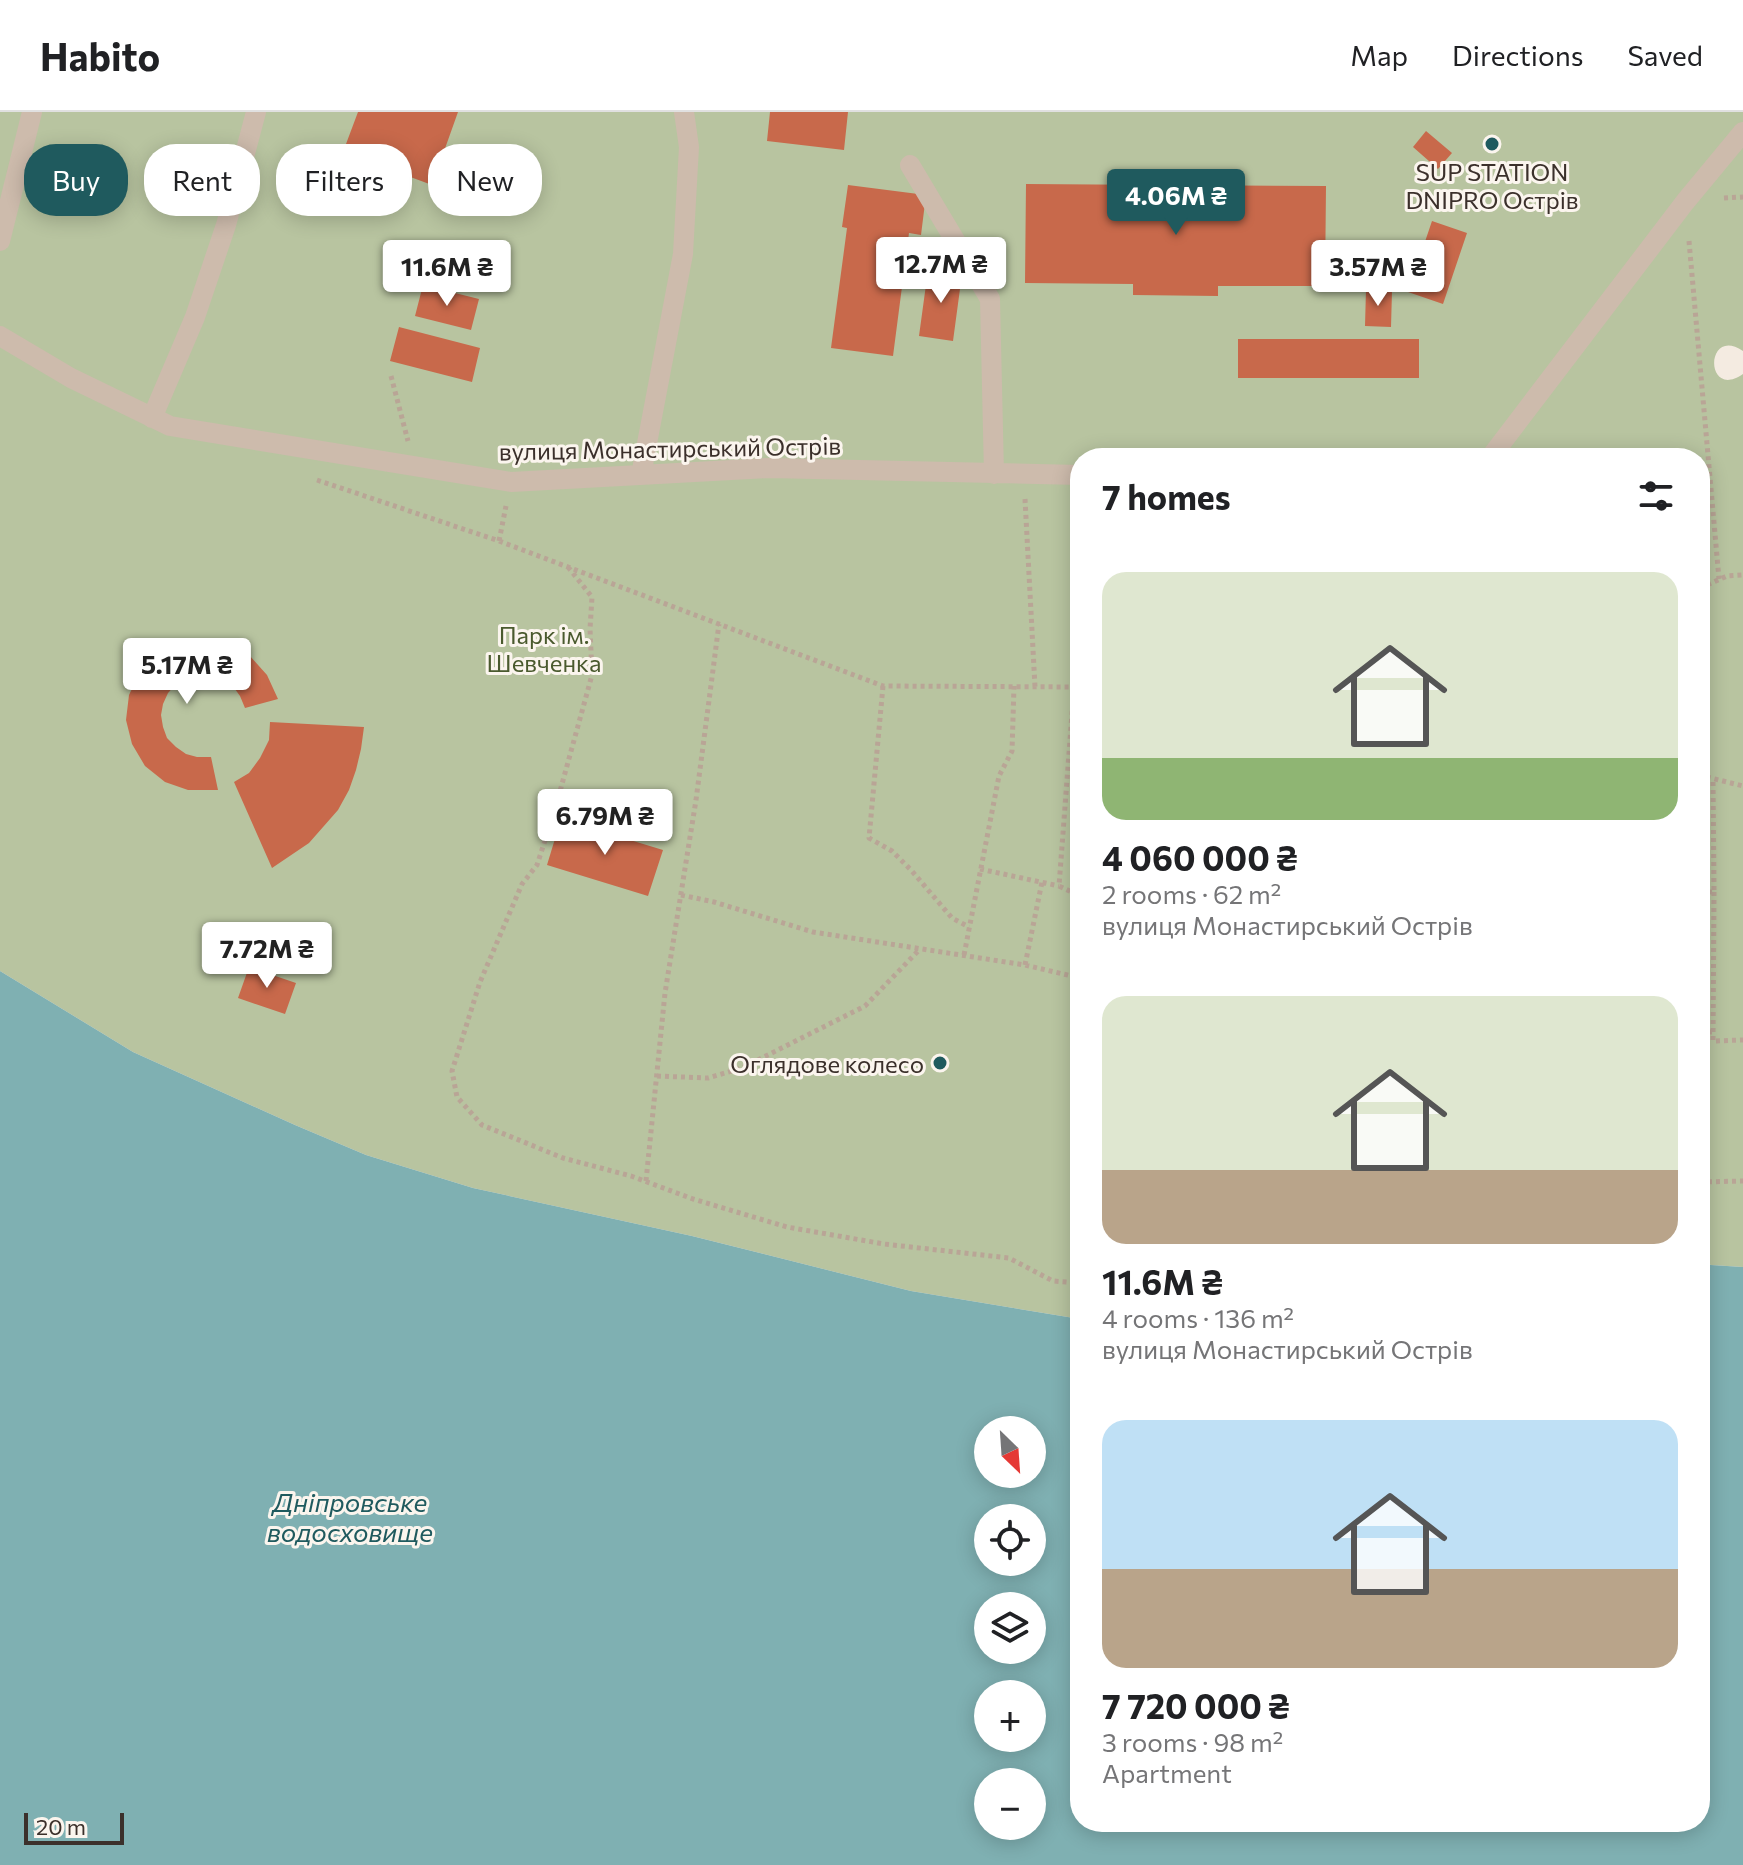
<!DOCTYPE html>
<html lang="en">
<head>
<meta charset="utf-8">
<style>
	body { margin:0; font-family:Commissioner,sans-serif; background:#f6f6f6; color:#202124; height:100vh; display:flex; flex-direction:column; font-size:30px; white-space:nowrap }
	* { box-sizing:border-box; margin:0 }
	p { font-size:26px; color:#757577 }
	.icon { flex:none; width:44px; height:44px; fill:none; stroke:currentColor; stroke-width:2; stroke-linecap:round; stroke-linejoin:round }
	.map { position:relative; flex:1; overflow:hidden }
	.side { position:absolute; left:1070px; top:336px; width:640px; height:1384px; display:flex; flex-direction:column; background:#fff; border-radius:32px; box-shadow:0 4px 20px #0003 }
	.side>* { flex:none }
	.hud { position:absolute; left:24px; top:32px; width:760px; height:72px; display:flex; gap:16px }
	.needle { width:52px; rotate:155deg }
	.fabs { position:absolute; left:974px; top:1304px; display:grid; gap:16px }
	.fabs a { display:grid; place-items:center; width:72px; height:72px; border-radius:50%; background:#fff; box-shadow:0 4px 20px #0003; font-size:40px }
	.scale { position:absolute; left:24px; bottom:20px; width:100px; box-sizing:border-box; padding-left:8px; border:4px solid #3b302b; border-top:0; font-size:22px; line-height:28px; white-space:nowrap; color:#3b302b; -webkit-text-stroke:6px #fbf5ee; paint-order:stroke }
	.price { position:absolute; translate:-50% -68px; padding:0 18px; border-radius:8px; background:#fff; color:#222; font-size:26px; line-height:52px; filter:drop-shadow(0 2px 4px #0008) }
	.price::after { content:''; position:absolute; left:50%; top:48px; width:24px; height:18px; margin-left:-12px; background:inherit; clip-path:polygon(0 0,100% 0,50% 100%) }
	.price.active { background:#1f5a5e; color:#fff }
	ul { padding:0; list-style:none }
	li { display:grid; align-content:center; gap:16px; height:424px; padding:0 32px }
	li span { display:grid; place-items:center; height:248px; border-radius:24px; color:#555 }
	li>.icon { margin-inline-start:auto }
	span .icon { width:144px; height:144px; fill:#fffc; stroke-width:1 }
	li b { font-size:34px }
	h2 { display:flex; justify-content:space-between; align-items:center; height:96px; padding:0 32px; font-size:34px }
	.pill { padding:0 28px; border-radius:32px; background:#fff; box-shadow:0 4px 20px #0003; font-size:28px; line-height:72px }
	.pill.active { background:#1f5a5e; color:#fff }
	header { display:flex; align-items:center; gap:48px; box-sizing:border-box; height:112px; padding:0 40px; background:#fff; border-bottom:2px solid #e0e0e0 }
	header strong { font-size:38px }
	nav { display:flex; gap:44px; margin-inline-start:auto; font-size:28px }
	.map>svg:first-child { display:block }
	.green { fill:#b8c4a0 }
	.water { fill:#7fb0b2; fill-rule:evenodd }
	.building { fill:#c8694b }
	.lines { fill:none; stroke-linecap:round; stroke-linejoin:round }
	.path { stroke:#b9a596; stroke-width:5; stroke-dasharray:4 4; stroke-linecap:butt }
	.minor { stroke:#cdbbac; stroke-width:20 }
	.poi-dot { fill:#1f5a5e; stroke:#fbf5ee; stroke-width:3 }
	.labels { text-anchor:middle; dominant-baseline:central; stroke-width:6; stroke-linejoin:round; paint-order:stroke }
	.poi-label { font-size:24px; fill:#3b302b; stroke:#fbf5ee }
	.street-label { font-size:24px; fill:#3b302b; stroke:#fbf5ee }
	.park-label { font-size:24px; fill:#4a5a2e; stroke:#fbf5ee }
	.water-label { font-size:26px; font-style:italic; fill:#1f5a5e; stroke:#fbf5ee }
</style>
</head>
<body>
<header>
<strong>Habito</strong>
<nav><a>Map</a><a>Directions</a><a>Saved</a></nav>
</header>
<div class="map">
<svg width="1743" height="1753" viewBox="0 0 1743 1753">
	<rect width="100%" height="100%" fill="#f4ebe1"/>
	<!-- green -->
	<path class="green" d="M0 0H1743V239C1705 213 1704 289 1743 262V1155L1711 1153 1700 1148V346H1080V1207L911 1179 692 1124 473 1076 366 1043 295 1013 133 940 0 859Z"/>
	<!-- water -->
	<path class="water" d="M0 859 133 940 295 1013 366 1043 473 1076 692 1124 911 1179 1080 1207V1710H1700V1148L1711 1153 1743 1155V1753H0ZM988 1318H1032V1362H988ZM988 1406H1032V1450H988ZM988 1494H1032V1538H988ZM988 1582H1032V1626H988ZM988 1670H1032V1714H988Z"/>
	<!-- building -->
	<path class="building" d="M358 0H458L432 73 343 40Z
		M770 0H848L844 38 767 29Z
		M1426 19 1452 41 1438 57 1413 35Z
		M1026 72 1326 74 1325 174H1218V184L1133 183V172L1025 171Z
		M848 73 926 83 921 123 909 121 893 244 831 236 847 116 842 115Z
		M1432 109 1467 121 1443 192 1408 180Z
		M928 158 962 162 953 229 919 224Z
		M423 173 479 187 471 218 415 204Z
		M1366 178 1392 179 1391 215 1365 214Z
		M399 215 480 236 472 270 390 249Z
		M1238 227H1419V266H1238Z
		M204 528 228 532 250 544 267 563 278 587 245 596 240 584 232 573 224 567 211 562 199 561 187 564 177 571 168 581 163 592 161 603 163 615 167 626 176 635 186 642 197 645H211L218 678H188L165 670 145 654 132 632 126 608 129 583 140 560 157 543 179 532Z
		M270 610 364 615 361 637 356 658 349 678 338 698 309 731 272 756 234 670 249 661 260 646 269 628Z
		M561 707 663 738 648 784 547 753Z
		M249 855 296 871 285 902 238 886Z"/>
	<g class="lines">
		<!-- path -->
		<path class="path" d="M1724 86 1743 85
			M1689 129 1719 467
			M391 264 408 329
			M317 368 499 429 883 574 1080 575
			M1700 371 1710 372
			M1025 387 1035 575
			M499 429 506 394
			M568 455 592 485 590 517 592 563 554 701 537 753 522 772 480 870 452 959 457 985 482 1013 563 1046 631 1064 693 1087 787 1115 884 1132 1009 1146 1053 1169 1080 1171
			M1700 476 1727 464 1743 463
			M883 574 869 726 892 739 911 758 952 806 969 815
			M1074 575 1059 774 1080 784
			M1700 661 1703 664 1743 674
			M980 757 1059 774
			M1700 780H1714L1713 667
			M1714 780 1713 929 1743 928
			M681 783 714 790 813 820 1025 853 1080 866
			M964 843 999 664 1012 639 1014 574
			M1025 853 1042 770
			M1700 920H1713
			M657 964 708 966 742 956 865 894 920 837
			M646 1069 665 881 696 688 719 512
			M1700 1070 1743 1069"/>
		<!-- minor -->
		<path class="minor" d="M910 53 990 187 994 362
			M0 129 32 0
			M0 224 71 266 170 314 511 370 769 356 1080 363
			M152 306 195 205 226 113 256 0
			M1490 346 1685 90 1743 20
			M641 363 683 142 689 35 684 0"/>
	</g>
	<!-- markers -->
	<g class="poi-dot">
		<circle cx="1492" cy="32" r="8"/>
		<circle cx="940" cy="951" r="8"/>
	</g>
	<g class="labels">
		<!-- poi labels -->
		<g class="poi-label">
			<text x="1492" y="59">SUP STATION<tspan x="1492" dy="28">DNIPRO Острів</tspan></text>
			<text x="924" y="951" text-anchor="end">Оглядове колесо</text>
		</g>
		<!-- street labels -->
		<g class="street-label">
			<text transform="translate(670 336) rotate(-1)">вулиця Монастирський Острів</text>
		</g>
		<!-- park labels -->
		<g class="park-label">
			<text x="544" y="522">Парк iм.<tspan x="544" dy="28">Шевченка</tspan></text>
		</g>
		<!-- water labels -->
		<g class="water-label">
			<text x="350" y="1389">Дніпровське<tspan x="350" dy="30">водосховище</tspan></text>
		</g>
	</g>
</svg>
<div class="fabs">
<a><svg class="needle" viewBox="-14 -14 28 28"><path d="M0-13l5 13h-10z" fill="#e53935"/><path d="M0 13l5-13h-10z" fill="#757577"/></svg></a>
<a><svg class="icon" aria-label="locate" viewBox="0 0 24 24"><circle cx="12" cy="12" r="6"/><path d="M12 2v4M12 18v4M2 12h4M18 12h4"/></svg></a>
<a><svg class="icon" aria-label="layers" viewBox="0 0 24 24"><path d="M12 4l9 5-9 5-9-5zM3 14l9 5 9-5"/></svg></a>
<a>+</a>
<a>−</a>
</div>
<div class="scale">20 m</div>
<b class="price active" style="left:1176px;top:125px">4.06M ₴</b>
<b class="price" style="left:941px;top:193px">12.7M ₴</b>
<b class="price" style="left:447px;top:196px">11.6M ₴</b>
<b class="price" style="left:1378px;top:196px">3.57M ₴</b>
<b class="price" style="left:187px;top:594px">5.17M ₴</b>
<b class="price" style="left:605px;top:745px">6.79M ₴</b>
<b class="price" style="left:267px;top:878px">7.72M ₴</b>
<div class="hud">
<a class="pill active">Buy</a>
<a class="pill">Rent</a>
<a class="pill">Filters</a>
<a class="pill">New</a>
</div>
<section class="side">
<h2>7 homes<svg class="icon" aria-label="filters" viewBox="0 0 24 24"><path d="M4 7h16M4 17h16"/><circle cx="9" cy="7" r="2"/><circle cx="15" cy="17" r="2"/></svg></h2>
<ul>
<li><span style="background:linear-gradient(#dfe7d0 75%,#8fb573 0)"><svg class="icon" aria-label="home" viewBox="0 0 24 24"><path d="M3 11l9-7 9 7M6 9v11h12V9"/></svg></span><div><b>4 060 000 ₴</b><p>2 rooms · 62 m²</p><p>вулиця Монастирський Острів</p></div></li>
<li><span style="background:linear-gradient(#dfe7d0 70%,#b9a48a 0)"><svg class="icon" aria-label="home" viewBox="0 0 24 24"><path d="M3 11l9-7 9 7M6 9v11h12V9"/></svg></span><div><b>11.6M ₴</b><p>4 rooms · 136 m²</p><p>вулиця Монастирський Острів</p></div></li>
<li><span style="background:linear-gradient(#bfe0f5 60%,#b9a48a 0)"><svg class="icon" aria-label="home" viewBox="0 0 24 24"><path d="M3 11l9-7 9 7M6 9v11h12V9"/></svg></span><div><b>7 720 000 ₴</b><p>3 rooms · 98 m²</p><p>Apartment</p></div></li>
</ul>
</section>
</div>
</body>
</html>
